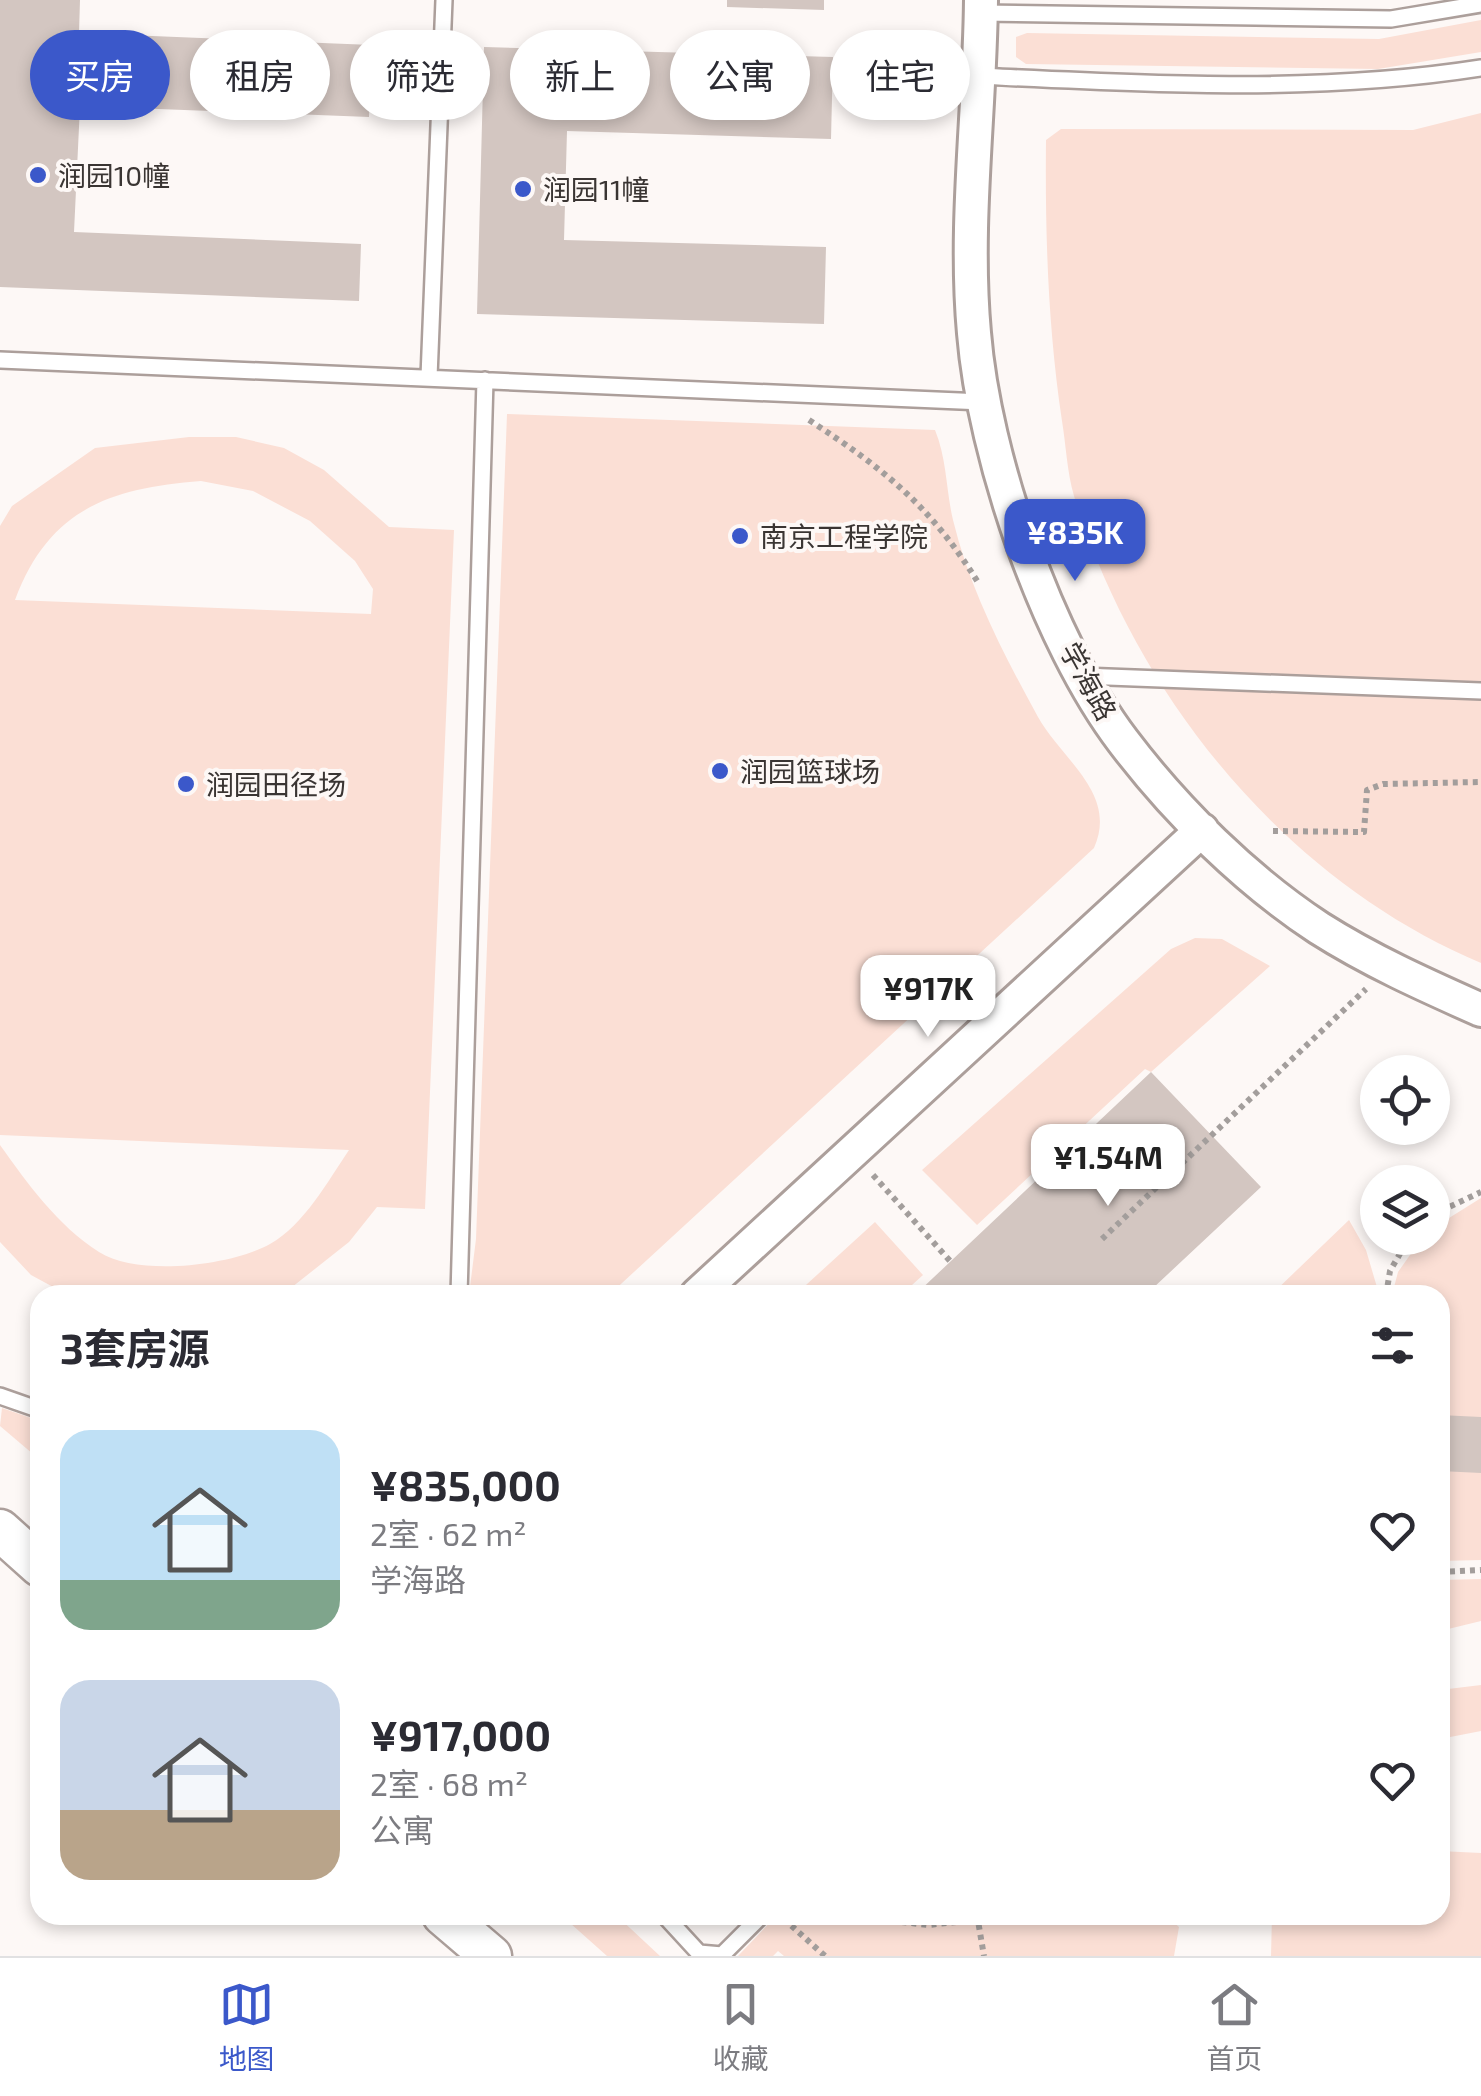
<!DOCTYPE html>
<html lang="zh">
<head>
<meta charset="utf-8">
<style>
	body { margin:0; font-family:"Exo 2","Noto Sans SC",sans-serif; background:#f7f7f7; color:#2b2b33; height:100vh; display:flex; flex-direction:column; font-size:38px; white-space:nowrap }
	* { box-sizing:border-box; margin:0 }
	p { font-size:32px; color:#7c7c81 }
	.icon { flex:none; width:55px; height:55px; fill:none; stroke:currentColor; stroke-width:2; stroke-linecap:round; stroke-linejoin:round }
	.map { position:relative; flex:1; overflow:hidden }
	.sheet { position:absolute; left:30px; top:1285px; width:1420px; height:640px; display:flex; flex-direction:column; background:#fff; border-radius:30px; box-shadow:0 5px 15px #0003 }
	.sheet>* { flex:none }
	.hud { position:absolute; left:30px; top:30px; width:1422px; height:90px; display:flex; gap:20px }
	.buttons { position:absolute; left:1360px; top:1055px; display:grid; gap:20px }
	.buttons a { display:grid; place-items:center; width:90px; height:90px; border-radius:50%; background:#fff; box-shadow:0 5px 15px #0003; font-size:50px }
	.price { position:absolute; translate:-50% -85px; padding:0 22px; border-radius:20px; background:#fff; color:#222; font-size:32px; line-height:65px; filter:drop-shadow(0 2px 5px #0008) }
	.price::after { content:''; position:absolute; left:50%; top:60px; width:30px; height:22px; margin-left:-15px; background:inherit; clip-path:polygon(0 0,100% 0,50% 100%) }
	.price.on { background:#3b58ca; color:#fff }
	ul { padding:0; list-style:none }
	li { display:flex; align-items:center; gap:30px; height:250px; padding:0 30px }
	li span { display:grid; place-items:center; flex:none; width:280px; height:200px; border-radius:30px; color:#555 }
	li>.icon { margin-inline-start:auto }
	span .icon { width:120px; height:120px; fill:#fffc; stroke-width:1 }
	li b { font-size:42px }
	h2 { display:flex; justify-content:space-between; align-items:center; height:120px; padding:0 30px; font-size:42px }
	.tag { padding:0 35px; border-radius:45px; background:#fff; box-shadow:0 5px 15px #0003; font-size:35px; line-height:90px }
	.tag.on { background:#3b58ca; color:#fff }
	.tab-bar { display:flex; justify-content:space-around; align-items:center; height:140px; border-top:2px solid #e1e1e2; background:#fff; font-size:28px; color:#7c7c81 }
	.tab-bar a { display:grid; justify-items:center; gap:5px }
	.tab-bar .on { color:#3b58ca }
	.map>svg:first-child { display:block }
	.green { fill:#fbdfd5; fill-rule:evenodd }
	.building { fill:#d3c6c1 }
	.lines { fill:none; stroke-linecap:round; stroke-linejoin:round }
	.service-casing { stroke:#ac9f9b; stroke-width:20 }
	.minor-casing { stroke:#ac9f9b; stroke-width:38 }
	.tertiary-casing { stroke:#ac9f9b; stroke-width:45 }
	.path { stroke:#a39e9c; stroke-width:6; stroke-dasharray:5 5; stroke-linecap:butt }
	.service { stroke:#fff; stroke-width:15 }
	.minor { stroke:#fff; stroke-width:32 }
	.tertiary { stroke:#fff; stroke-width:40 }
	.poi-dot { fill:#3b58ca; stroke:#fdf8f6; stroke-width:4 }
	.labels { text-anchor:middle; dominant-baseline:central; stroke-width:8; stroke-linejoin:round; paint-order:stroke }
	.poi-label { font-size:28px; fill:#3a3533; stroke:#fdf8f6; text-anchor:start }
	.street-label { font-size:28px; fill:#3a3533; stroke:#fdf8f6 }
</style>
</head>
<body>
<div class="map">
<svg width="1481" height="1956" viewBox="0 0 1481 1956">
	<rect width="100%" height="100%" fill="#fdf8f6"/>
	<!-- green -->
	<path class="green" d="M1481 20V52L1378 69 1026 64 1016 57V37L1027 33 1379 39Z
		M1481 113V963C1286 881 1136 697 1074 496 1067 472 1066 445 1062 421 1048 328 1045 234 1046 140L1061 129 1413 130Z
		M507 414 935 430C947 459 946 491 953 520 970 590 1004 655 1038 717 1063 761 1118 794 1094 848L609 1295H469L476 1239Z
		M189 437H236L284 448 324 470 389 527 454 530 425 1209 377 1207 349 1242 282 1295H68L31 1275 0 1242V1145C28 1184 57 1225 99 1252 138 1277 231 1266 270 1244 304 1225 328 1181 349 1150L0 1135V526L12 506 95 448ZM201 481 253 491 310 521 355 561 373 589 371 614 15 600C49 509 110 488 201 481Z
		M1195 938 1222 939 1270 966 1151 1072 1145 1069 977 1225 922 1170 1171 949Z
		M1481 1198V1560L1440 1561V1295H1271L1349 1220 1366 1250 1379 1294 1392 1295 1398 1272 1422 1238H1432L1433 1228Z
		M875 1222 923 1275 901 1295H795Z
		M2 1408 40 1421V1460L0 1426Z
		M1481 1579V1621L1440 1631V1580Z
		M1481 1685V1731L1440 1739V1690Z
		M1440 1851 1481 1853V1956H1271L1272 1915H1440Z
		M561 1915H616L660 1956H607Z
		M777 1915H1165L1179 1927 1174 1956H784L778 1951 773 1956H738Z"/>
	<!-- building -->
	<path class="building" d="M0 0H80L79 33 372 45 369 117 80 106 74 232 361 244 359 301 0 287Z
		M727 0H824V10L727 7Z
		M484 47 833 57 831 139 567 131 564 240 826 247 824 324 477 314Z
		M1151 1072 1261 1187 1152 1289 1157 1295H915Z
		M1440 1415 1481 1417V1473L1440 1471Z"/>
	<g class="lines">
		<defs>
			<path id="service" d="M981 13 1391 19 1481 4
				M979 76C1145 84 1316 94 1481 68
				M0 360 983 402
				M429 377 444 0
				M1082 676 1481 691
				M459 1295 485 380
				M0 1396 40 1410
				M664 1915 699 1953 722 1955 762 1915"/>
			<path id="minor" d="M981 0C980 110 964 223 974 333 984 457 1047 641 1123 741 1176 811 1246 880 1319 928 1371 961 1425 985 1481 1010
				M697 1295 1202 830"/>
			<path id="tertiary" d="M0 1530 40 1566
				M443 1915 491 1956"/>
		</defs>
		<!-- service casing -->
		<use href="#service" class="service-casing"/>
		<!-- minor casing -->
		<use href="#minor" class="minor-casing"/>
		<!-- tertiary casing -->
		<use href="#tertiary" class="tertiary-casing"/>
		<!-- path -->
		<path class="path" d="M809 420C884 469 931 506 979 584
			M1273 831 1364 832 1367 790 1383 784 1481 782
			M873 1175 951 1262
			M1432 1215 1481 1192
			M1102 1239 1366 989
			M1386 1295 1390 1271 1409 1238
			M1440 1572 1481 1570
			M842 1915 928 1925 1025 1915
			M977 1915 984 1956
			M1178 1915 1185 1920
			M784 1919 825 1956"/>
		<!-- service -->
		<use href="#service" class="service"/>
		<!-- minor -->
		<use href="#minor" class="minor"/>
		<!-- tertiary -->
		<use href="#tertiary" class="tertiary"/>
	</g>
	<!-- markers -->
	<g class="poi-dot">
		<circle cx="38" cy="175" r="10"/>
		<circle cx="523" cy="189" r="10"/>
		<circle cx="740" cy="536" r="10"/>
		<circle cx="720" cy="771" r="10"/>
		<circle cx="186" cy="784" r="10"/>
	</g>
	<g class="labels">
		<!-- poi labels -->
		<g class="poi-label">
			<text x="58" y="175">润园10幢</text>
			<text x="543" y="189">润园11幢</text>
			<text x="760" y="536">南京工程学院</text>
			<text x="740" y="771">润园篮球场</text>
			<text x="206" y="784">润园田径场</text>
		</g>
		<!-- street labels -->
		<g class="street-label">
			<text transform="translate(1089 681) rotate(61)">学海路</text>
		</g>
	</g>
</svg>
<div class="buttons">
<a><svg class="icon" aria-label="locate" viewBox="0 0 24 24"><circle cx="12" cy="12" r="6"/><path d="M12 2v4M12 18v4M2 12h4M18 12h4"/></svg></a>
<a><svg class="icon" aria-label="layers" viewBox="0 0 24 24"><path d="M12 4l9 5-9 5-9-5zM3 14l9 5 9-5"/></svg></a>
</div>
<b class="price on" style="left:1075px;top:584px">¥835K</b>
<b class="price" style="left:928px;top:1040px">¥917K</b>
<b class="price" style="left:1108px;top:1209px">¥1.54M</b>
<div class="hud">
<a class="tag on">买房</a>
<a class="tag">租房</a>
<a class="tag">筛选</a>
<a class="tag">新上</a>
<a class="tag">公寓</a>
<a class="tag">住宅</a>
</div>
<section class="sheet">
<h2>3套房源<svg class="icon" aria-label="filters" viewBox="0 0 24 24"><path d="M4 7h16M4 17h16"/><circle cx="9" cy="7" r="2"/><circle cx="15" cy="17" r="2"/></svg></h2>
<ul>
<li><span style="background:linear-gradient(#bfe0f5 75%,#7fa58c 0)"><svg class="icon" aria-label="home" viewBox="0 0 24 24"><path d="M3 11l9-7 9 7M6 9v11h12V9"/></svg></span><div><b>¥835,000</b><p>2室 · 62 m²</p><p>学海路</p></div><svg class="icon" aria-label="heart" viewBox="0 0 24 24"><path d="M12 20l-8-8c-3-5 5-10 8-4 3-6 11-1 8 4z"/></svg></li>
<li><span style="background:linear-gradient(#c9d6e8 65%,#b9a48a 0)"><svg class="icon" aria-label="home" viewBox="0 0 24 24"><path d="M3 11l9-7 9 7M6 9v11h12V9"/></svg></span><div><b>¥917,000</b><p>2室 · 68 m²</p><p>公寓</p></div><svg class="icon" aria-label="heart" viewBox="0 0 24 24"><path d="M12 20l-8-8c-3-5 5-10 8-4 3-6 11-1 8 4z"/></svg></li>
</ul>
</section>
</div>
<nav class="tab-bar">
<a class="on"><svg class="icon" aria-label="map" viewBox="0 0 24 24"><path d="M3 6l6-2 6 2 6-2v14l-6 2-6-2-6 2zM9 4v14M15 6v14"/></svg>地图</a>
<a><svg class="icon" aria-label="saved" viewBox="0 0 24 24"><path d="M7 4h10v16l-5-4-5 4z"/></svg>收藏</a>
<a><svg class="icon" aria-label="home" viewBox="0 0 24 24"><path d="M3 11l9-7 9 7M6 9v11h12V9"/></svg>首页</a>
</nav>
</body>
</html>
